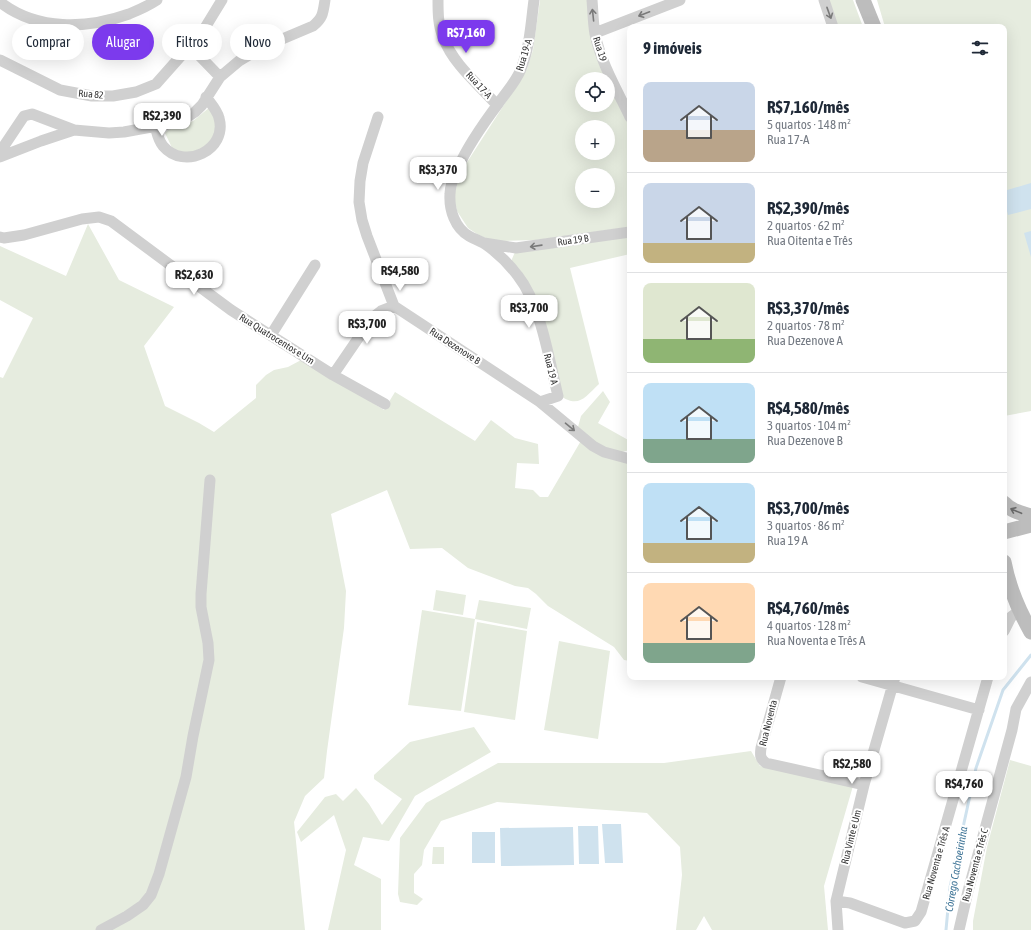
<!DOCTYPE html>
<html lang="pt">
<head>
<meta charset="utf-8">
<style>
	body { margin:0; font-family:"Asap Condensed",sans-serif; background:#f2f2f3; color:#1f2937; height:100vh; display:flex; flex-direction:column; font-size:15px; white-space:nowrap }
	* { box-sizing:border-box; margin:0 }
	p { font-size:13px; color:#747a83 }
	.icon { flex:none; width:22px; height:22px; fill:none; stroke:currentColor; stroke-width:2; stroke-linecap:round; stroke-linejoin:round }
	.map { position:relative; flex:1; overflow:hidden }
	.details { position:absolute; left:627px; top:24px; width:380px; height:656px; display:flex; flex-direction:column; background:#fff; border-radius:8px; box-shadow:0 4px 16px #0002 }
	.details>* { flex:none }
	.top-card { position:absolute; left:12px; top:24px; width:380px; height:36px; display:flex; gap:8px }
	.controls { position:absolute; left:575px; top:72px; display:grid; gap:8px }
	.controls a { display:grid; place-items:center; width:40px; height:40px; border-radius:50%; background:#fff; box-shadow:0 4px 16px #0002; font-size:20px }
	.price { position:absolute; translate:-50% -34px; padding:0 9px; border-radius:8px; background:#fff; color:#222; font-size:13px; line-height:26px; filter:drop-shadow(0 1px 2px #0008) }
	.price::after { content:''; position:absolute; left:50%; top:24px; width:12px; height:9px; margin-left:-6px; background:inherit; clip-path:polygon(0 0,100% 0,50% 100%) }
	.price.on { background:#7c3aed; color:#fff }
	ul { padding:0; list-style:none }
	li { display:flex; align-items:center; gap:12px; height:100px; padding:0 16px }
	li+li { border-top:1px solid #e0e1e3 }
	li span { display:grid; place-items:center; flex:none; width:112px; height:80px; border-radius:8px; color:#555 }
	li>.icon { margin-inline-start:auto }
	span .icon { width:48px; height:48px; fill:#fffc; stroke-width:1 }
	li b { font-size:17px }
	h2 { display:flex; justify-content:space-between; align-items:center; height:48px; padding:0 16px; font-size:17px }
	.pill { padding:0 14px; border-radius:18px; background:#fff; box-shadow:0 4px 16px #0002; font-size:14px; line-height:36px }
	.pill.on { background:#7c3aed; color:#fff }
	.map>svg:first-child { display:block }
	.green { fill:#e6ecdf; fill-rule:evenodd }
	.water { fill:#cfe2ee }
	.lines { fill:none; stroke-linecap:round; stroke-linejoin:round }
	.stream { stroke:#cfe2ee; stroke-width:3 }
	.street { stroke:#d0d0d0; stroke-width:11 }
	.secondary { stroke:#bdbdbd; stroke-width:15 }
	.oneway { stroke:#7a7a7a }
	.oneway2 { stroke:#6a6a6a }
	.labels { text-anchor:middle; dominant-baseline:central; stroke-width:4; stroke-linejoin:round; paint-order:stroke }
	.street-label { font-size:10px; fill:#333; stroke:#fff }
	.water-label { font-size:11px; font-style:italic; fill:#3f7597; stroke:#fff }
</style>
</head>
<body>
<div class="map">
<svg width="1031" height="930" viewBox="0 0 1031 930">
	<rect width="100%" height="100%" fill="#fff"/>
	<!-- green -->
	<path class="green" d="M540 0H588L608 79H582V105H608V79L630 128V227L536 240 501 241 487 239 477 234 468 228 457 211 455 202V192L458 181 462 170 527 69 533 50ZM582 127H608V153H582ZM582 175H608V201H582Z
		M828 0H853L863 27H838Z
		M877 0H1031V411L1004 416V27H885Z
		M210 107 218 122 215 139 196 154 174 152 165 133 168 130 193 121Z
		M88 224 119 280 174 307 144 346 165 406 199 423 214 432 256 398V385L266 375 274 370 288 367 303 359 384 410 395 392 475 441 491 420 515 438 538 444 539 464 517 463 515 488 533 490 540 497H548L582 439 630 460V661L624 660 614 647 548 606 536 594 528 588 515 586 468 568 442 548 410 549 387 490 331 514 346 591 344 628 327 751 324 778 305 796 294 822 305 930H0V377L3 378 33 318 0 300V246L66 276Z
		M630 233V254L570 268 599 384C585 397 579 409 559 395L548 349 512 264V259L515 252Z
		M603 391 610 402 598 423 630 441V450L622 452H606L578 427 581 416Z
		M436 590 466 595 463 615 433 610Z
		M479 600 531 608 527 629 475 619 461 711 408 705 422 610 475 619Z
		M477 622 527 631 515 720 464 712Z
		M559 641 610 651 598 739 544 730Z
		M474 727 491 752 415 796 389 841 363 837 354 865 381 879V930H328L346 850 334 815 301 842 297 832 325 797 336 794 343 801 356 788 369 804 382 825 402 799 374 779V775L410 742Z
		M751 751 760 766 853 786 824 886 828 930H712L704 916 696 930H676L682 875 680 847 647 813 497 802 441 821 424 850 422 865 414 874V893L423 899 417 905 400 902 398 894 400 838 426 803 498 763H664Z
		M1010 760 1031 766V930H973V921L987 847Z
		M433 847H444V864H432Z"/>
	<!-- water -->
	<path class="water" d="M1031 183V209L1008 215 1004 200V191Z
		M1031 231V257L1024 233Z
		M602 824H621L623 863H605Z
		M578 826H598L599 864H579Z
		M573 827 574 865 501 866 500 828Z
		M472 832H495V863H472Z"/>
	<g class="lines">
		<!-- stream -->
		<path class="stream" d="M946 930 950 887 976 768 1003 690 1031 655"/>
		<!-- street -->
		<path class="street" d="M438 0C438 12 438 25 443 37 453 64 478 84 497 105
			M534 0C531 22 530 47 521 69 516 82 506 92 498 104 483 124 468 145 458 168 454 176 450 185 450 194 449 210 455 228 469 236 474 239 481 241 485 244 498 253 509 264 518 276 541 305 549 360 558 396L540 402
			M592 0C593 11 593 23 595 34 601 63 617 90 630 117
			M824 0 833 27
			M0 2C37 31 87 29 129 14 139 10 148 6 157 0
			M595 33 680 0
			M190 46 220 77
			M0 60 60 90 92 96H113L136 92 156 84 203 31 222 0
			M378 117 363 163 360 181 359 202 362 220 367 236 394 306 540 402 593 446 604 452 630 459
			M155 126C157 133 158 140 163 146 184 171 228 150 219 118 217 110 211 104 206 97
			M0 152 24 116 32 114 74 130 109 133 124 132 173 123 186 118 195 112 202 105 220 77 239 61 261 48 313 26C323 18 323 13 325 0
			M0 157 41 141 74 130
			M0 237 4 238 24 235 82 219 99 217 111 221 231 310 333 375 385 404
			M484 243 516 248 630 232
			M271 335 315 265
			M333 375 372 318 381 311 394 306
			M1004 631 1011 617 1019 611
			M781 677 761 748C760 755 760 759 766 763L864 785
			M862 677 979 710
			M836 901 850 903 905 923 915 921 921 912 988 677
			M101 930 127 916 143 905 151 895 159 874 186 777 193 736 209 660 208 643 201 607V594L210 480
			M838 930 836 901 864 785 895 677
			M959 930 968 891 1012 730 1016 709 1031 682"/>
		<!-- secondary -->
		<path class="secondary" d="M863 0 874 27
			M1004 503C1011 511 1021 513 1031 516
			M1004 532 1031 525
			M1004 562C1009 588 1018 609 1031 632"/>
	</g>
	<!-- one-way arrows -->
	<defs><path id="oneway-shaft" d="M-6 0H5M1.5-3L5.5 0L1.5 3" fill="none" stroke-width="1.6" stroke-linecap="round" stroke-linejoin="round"/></defs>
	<g class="oneway">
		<use href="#oneway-shaft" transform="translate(829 13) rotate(70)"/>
		<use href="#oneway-shaft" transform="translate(644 14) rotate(159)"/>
		<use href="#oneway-shaft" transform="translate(593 15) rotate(-96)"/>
		<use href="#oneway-shaft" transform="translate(536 246) rotate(172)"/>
		<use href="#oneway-shaft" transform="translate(570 427) rotate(40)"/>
	</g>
	<use class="oneway2" href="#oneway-shaft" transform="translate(1016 511) rotate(-157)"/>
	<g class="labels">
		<!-- street labels -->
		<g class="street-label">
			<text transform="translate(600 49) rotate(72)">Rua 19</text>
			<text transform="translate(524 55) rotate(-73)">Rua 19-A</text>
			<text transform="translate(479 85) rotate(47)">Rua 17-A</text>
			<text transform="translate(91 94) rotate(5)">Rua 82</text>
			<text transform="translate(573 240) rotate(-8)">Rua 19 B</text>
			<text transform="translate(277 339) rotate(32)">Rua Quatrocentos e Um</text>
			<text transform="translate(455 346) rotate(33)">Rua Dezenove B</text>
			<text transform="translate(551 369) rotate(76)">Rua 19 A</text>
			<text transform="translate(768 723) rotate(-76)">Rua Noventa</text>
			<text transform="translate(851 837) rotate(-76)">Rua Vinte e Um</text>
			<text transform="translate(936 863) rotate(-74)">Rua Noventa e Três A</text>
			<text transform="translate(975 865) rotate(-75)">Rua Noventa e Três C</text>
		</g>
		<!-- water labels -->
		<g class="water-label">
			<text transform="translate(956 869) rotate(-80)">Córrego Cachoeirinha</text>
		</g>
	</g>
</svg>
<div class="controls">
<a><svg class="icon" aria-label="locate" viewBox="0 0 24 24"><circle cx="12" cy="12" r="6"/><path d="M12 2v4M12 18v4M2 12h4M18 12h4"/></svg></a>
<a>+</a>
<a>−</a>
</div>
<b class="price on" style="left:466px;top:54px">R$7,160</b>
<b class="price" style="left:162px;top:137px">R$2,390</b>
<b class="price" style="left:438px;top:191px">R$3,370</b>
<b class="price" style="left:400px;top:292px">R$4,580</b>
<b class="price" style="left:194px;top:296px">R$2,630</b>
<b class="price" style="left:529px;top:329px">R$3,700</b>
<b class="price" style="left:367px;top:345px">R$3,700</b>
<b class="price" style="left:852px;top:785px">R$2,580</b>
<b class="price" style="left:964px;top:805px">R$4,760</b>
<div class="top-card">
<a class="pill">Comprar</a>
<a class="pill on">Alugar</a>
<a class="pill">Filtros</a>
<a class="pill">Novo</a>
</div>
<section class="details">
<h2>9 imóveis<svg class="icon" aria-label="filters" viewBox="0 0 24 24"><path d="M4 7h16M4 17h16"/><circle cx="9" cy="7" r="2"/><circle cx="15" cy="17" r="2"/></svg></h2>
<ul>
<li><span style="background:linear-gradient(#c9d6e8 60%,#b9a48a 0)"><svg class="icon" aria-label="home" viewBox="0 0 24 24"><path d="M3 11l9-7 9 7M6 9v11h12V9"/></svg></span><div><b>R$7,160/mês</b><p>5 quartos · 148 m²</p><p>Rua 17-A</p></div></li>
<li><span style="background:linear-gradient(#c9d6e8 75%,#c2b280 0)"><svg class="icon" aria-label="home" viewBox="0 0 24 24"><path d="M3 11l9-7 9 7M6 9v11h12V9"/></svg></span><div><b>R$2,390/mês</b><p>2 quartos · 62 m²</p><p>Rua Oitenta e Três</p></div></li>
<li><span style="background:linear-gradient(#dfe7d0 70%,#8fb573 0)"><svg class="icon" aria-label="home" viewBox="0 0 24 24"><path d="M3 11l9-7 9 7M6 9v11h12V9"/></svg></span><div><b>R$3,370/mês</b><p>2 quartos · 78 m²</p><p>Rua Dezenove A</p></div></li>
<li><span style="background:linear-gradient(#bfe0f5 70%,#7fa58c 0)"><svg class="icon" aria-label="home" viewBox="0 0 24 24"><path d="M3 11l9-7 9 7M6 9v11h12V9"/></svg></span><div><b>R$4,580/mês</b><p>3 quartos · 104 m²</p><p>Rua Dezenove B</p></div></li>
<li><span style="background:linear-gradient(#bfe0f5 75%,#c2b280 0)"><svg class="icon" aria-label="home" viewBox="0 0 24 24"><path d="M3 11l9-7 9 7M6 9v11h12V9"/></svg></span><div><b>R$3,700/mês</b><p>3 quartos · 86 m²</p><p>Rua 19 A</p></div></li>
<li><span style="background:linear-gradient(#ffd9b3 75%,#7fa58c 0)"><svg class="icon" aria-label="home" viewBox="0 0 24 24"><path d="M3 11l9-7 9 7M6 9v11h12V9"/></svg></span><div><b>R$4,760/mês</b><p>4 quartos · 128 m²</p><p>Rua Noventa e Três A</p></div></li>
</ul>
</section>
</div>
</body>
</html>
